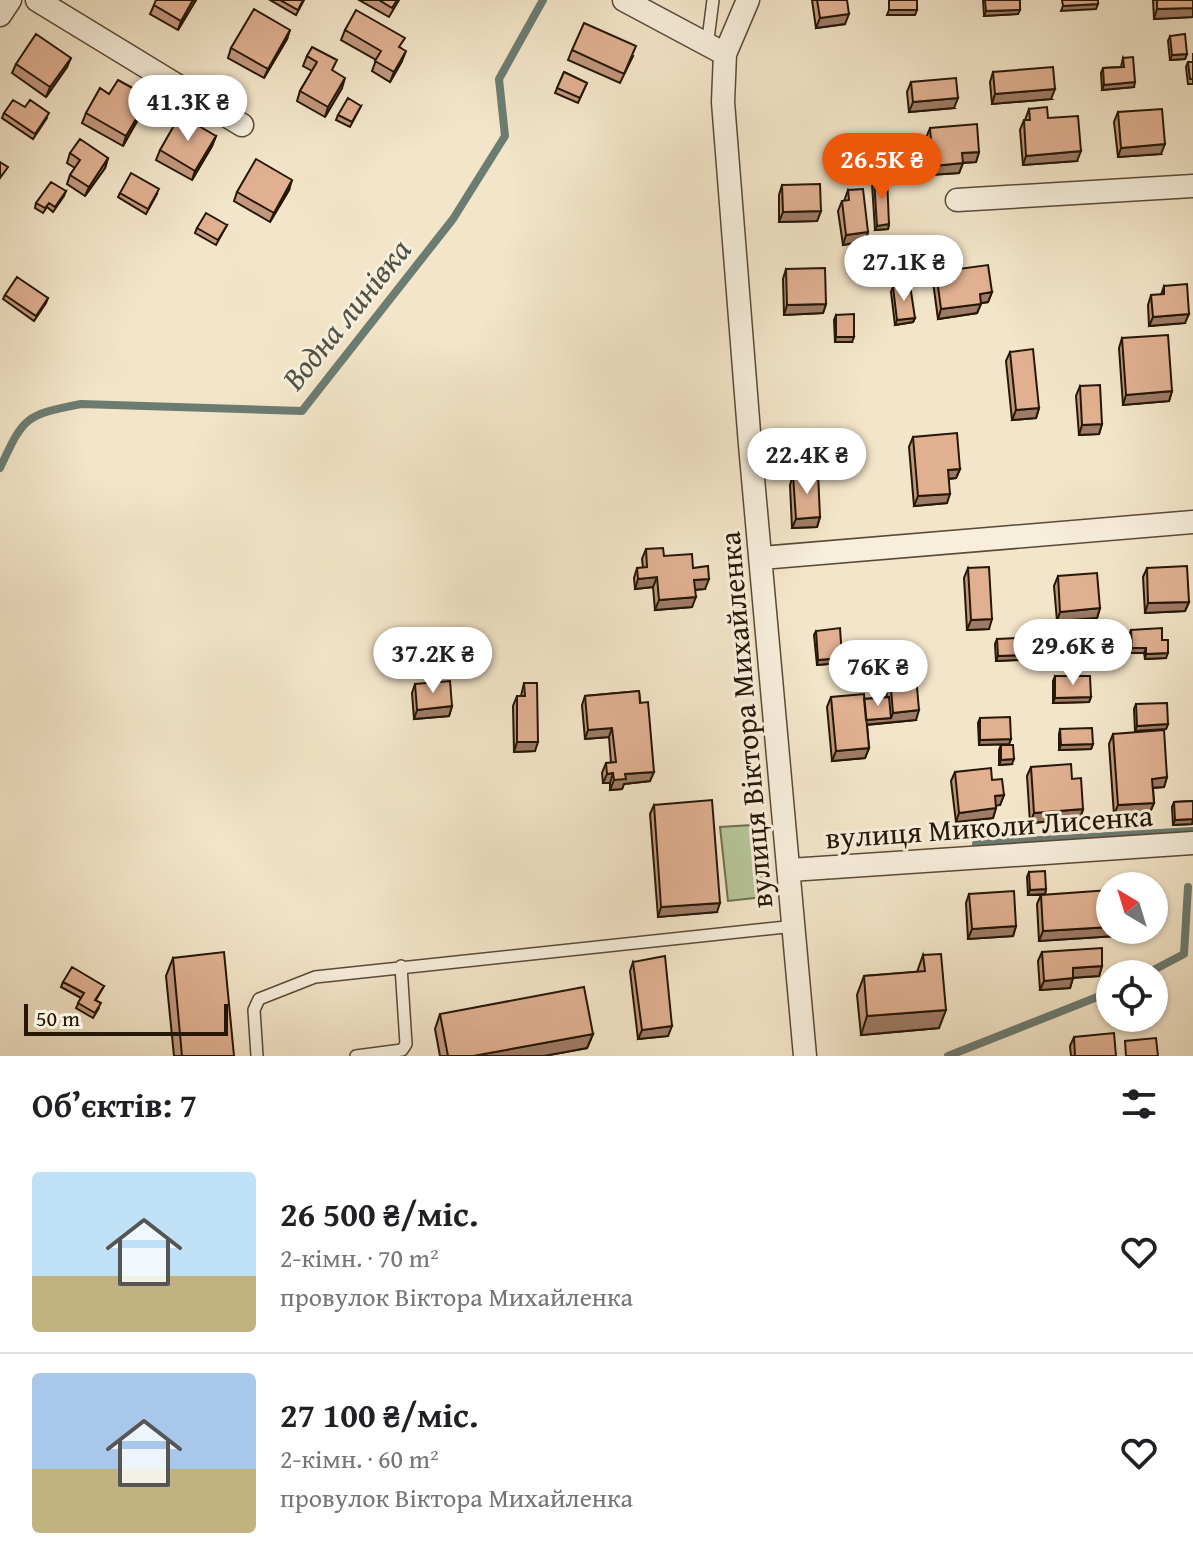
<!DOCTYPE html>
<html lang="uk">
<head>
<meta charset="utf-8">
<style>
	body { margin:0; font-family:"Gentium Book Plus",serif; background:#f2f2f2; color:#202124; height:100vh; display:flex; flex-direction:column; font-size:30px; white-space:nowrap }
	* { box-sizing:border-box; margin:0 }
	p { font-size:26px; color:#757577 }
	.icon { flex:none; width:44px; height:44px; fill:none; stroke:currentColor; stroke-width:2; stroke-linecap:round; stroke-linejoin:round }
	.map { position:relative; height:1056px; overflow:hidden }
	.details { display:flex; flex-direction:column; background:#fff; flex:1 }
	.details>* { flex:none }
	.needle { width:52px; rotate:322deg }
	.fabs { position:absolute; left:1096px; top:872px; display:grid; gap:16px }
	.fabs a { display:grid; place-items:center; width:72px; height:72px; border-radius:50%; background:#fff; box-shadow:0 2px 6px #0004; font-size:40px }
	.scale { position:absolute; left:24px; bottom:20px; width:204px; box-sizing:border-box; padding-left:8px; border:4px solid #261706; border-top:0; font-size:22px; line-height:28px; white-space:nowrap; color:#261706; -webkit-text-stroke:6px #f7eedc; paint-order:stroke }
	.price { position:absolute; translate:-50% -68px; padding:0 18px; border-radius:28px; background:#fff; color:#222; font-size:26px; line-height:52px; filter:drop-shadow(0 2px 4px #0008) }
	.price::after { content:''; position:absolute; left:50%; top:48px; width:24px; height:18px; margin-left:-12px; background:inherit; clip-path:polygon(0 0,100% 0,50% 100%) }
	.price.active { background:#ea580c; color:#fff }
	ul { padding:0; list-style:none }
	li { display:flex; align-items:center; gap:24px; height:200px; padding:0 32px }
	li+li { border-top:2px solid #e0e0e0 }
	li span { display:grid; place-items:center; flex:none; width:224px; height:160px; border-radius:8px; color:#555 }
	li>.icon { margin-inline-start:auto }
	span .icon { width:96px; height:96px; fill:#fffc; stroke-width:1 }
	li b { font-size:34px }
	h2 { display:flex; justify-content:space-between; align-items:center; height:96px; padding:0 32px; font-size:34px }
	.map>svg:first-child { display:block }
	.green { fill:#b6c69a; stroke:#6e6e50; stroke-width:2 }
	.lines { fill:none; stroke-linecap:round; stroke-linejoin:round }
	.stream { stroke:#6c7c71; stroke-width:8 }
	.lane-casing { stroke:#594a37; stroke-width:14 }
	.street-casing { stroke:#594a37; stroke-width:25 }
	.lane { stroke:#f7eedc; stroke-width:11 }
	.street { stroke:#f7eedc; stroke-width:22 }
	.wall { fill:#c1977d; stroke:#261706; stroke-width:2 }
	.shaded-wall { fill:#9d7b66; stroke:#261706; stroke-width:2 }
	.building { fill:#e0b091; stroke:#261706; stroke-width:2 }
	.labels { text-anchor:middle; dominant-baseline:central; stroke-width:6; stroke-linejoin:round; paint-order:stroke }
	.street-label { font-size:30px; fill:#261706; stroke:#f7eedc }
	.water-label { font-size:32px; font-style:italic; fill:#4f5244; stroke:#f7eedc }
</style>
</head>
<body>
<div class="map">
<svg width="1193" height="1056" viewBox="0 0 1193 1056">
	<rect width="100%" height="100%" fill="#f3e5c9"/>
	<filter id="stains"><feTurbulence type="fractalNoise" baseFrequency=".0025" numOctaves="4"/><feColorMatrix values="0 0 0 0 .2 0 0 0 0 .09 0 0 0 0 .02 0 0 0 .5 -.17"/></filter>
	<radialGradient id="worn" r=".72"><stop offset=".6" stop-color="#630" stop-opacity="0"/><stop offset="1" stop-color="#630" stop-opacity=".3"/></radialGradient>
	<!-- green -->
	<path class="green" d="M752 825 761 829 765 897 728 901 720 827Z"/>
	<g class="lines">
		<!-- stream -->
		<path class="stream" d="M0 468C24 417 24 415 81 404L302 411 453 219 505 136 499 79 543 0
			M976 844 1193 831
			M1146 974 1184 954 1188 887
			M948 1056 1110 992"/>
		<defs>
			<path id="lane" d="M707 47 713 0
				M257 1056 254 1010 259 999 315 977 795 926
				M356 1056 402 1050 406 1044 401 966"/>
			<path id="street" d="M37 0 242 125
				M624 0 725 54
				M748 0 725 54 723 102 750 445 805 1056
				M0 15 10 0
				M957 200 1193 186
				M761 558 1193 522
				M790 870 1193 843"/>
		</defs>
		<!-- lane casing -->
		<use href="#lane" class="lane-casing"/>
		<!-- street casing -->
		<use href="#street" class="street-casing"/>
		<!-- lane -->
		<use href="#lane" class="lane"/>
		<!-- street -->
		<use href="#street" class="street"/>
	</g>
	<!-- wall -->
	<path class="wall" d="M196 0 178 30 150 14 154 5Z
		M270 0H304L296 15Z
		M359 0H399L389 17Z
		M812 0H847L845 24 816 28Z
		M983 0H1020L1018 14 984 16Z
		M1153 0H1193V17L1154 19Z
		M345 30 401 48 402 61 390 82 372 71 376 60 341 40Z
		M1170 36 1187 54 1185 59 1170 60 1168 41Z
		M287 39 264 78 228 58 231 48Z
		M572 50 633 56 620 83 568 60Z
		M1193 53V84H1188L1186 67 1188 62H1193Z
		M307 56 333 71 342 88 325 117 297 101 300 91 312 71 303 66Z
		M1123 58 1134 87 1102 90 1101 73 1103 68 1121 67Z
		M16 64 67 67 46 97 12 73Z
		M564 72 587 83 578 103 555 93Z
		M993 72 1051 99 992 104 990 82Z
		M911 82 954 108 909 112 907 92Z
		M109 94 149 97 145 107 123 146 82 123 86 113Z
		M361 106 350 127 336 120 338 115Z
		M25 107 47 118 33 139 2 118 4 113Z
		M1029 109 1077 161 1023 165 1020 130 1024 120H1025Z
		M1118 112 1161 154 1118 157 1114 122Z
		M930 128 979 152 976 162 963 163 959 173 930 175 926 138Z
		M216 136 212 146 192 180 156 160 160 150Z
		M70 153 108 158 105 168 85 196 67 184 70 175 75 168 67 163Z
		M874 179 889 224 888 229 875 230 872 184Z
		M782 185 821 211 817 221 779 222V195Z
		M289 190 270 222 234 201 237 192Z
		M848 190 868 232 865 241 843 245 838 211 842 201H844Z
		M66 191 64 196 53 212 47 207 43 213 35 208 36 203Z
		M120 193 157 194 146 214 118 197Z
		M227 225 216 245 195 233 197 228Z
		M786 269 826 304 823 313 784 315 783 279Z
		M936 272 992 292 988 302 981 303 977 313 938 319 933 282Z
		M1164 286 1185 323 1149 326 1148 305 1151 295H1161Z
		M893 287 915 318 913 322 895 325 891 292Z
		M5 295 48 298 46 303 34 321 3 299Z
		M836 315 852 342H835L834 320Z
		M1122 338 1172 391 1169 401 1123 405 1119 348Z
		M1010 352 1039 408 1036 418 1012 420 1006 361Z
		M1080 386 1102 424 1099 434 1079 435 1076 396Z
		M913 437 960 469 956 478 949 479 947 503 914 506 909 447Z
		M793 475 820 517 817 527 792 528 790 485Z
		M646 549 693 568 705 589 695 590 692 607 655 610 653 587 635 589 634 578 637 568H643L642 559Z
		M968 568 989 629 967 630 964 578Z
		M1147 568 1189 602 1185 611 1145 613 1143 577Z
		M1058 576 1100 608 1097 618 1057 621 1054 586Z
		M1131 630 1162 640 1166 658 1145 659 1144 653H1130L1129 635Z
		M816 631 841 663 817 665 814 635Z
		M997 639 1021 655 1019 660 996 661 995 644Z
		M854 660 886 680 853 683 852 665Z
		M1055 676 1091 697 1089 702 1053 703V681Z
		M890 678 916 720 867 725 869 748 865 758 832 761 827 707 831 697 864 699 887 697 886 688Z
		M524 683 535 751 514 752 513 706 517 696H521Z
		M415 684 452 706 449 716 414 719 412 693Z
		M639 691 650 781 624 784 622 789 610 790V783H603L602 773 606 763H611L609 737 585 739 582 705 585 696Z
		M1136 704 1168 724 1166 729 1135 731 1134 709Z
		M980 718 1011 739 1009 744 979 745 978 723Z
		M1060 729 1093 744 1091 749 1059 750V734Z
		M1113 734 1167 777 1164 787 1153 788 1154 803 1150 812 1114 815 1109 744Z
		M1001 745 1012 764 999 765V750Z
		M1031 767 1072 779 1083 809 1080 819 1030 823 1027 776Z
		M955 772 992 780 1004 795 1000 805H996V808L993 818 956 822 951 781Z
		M1193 801V821L1192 824 1173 825 1172 807 1174 802Z
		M654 805 717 912 658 917 650 814Z
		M1029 872 1046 889 1045 894 1110 930H1118L1116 936 1039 941 1037 904 1041 895H1028L1027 877Z
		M969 894 1016 926 1013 936 968 939 966 903Z
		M1042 952 1102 966 1099 976 1073 978 1070 988 1040 990 1038 961Z
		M923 955 939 1028 861 1035 857 995 864 976 917 972Z
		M173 958 234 1056H174L166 976Z
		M633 962 668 1036 638 1039 630 971Z
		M63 982 104 986 96 1000 99 1008 93 1018 76 1008 81 998 61 987Z
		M440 1014 593 1034 587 1048 544 1056H440L435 1029Z
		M1074 1037 1116 1056H1071L1070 1046Z"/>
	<!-- shaded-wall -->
	<path class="shaded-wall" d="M193 0H196L178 30 181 21Z
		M1098 4 1096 9 1061 11 1063 6Z
		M1193 8V17L1154 19 1157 9Z
		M889 10H917L915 15H887Z
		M1020 10 1018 14 984 16 986 11Z
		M849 14 845 24 816 28 820 18Z
		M290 30 287 39 264 78 268 69Z
		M406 51 402 61 390 82 394 72Z
		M1187 54 1185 59 1170 60 1172 55Z
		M71 58 67 67 46 97 50 87Z
		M345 78 342 88 325 117 328 107Z
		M1135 82 1134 87 1102 90 1104 85Z
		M1055 89 1051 99 992 104 995 94Z
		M149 97 145 107 123 146 126 136Z
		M958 98 954 108 909 112 913 102Z
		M216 136 212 146 192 180 195 171Z
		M1165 144 1161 154 1118 157 1121 148Z
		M1081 151 1077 161 1023 165 1026 156Z
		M979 152 976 162 958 163 962 153Z
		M108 158 105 168 85 196 89 187Z
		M963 163 959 173 930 175 933 166Z
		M292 180 289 190 270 222 274 213Z
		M821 211 817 221 779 222 783 212Z
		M889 224 888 229 875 230 877 226Z
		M868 232 865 241 843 245 846 235Z
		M992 292 988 302 976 304 980 294Z
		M826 304 823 313 784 315 787 305Z
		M981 304 977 313 938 319 941 309Z
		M1189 314 1185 323 1149 326 1153 317Z
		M915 318 913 322 895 325 897 320Z
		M836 337H854L852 342H835Z
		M1172 391 1169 401 1123 405 1126 395Z
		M1039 408 1036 418 1012 420 1016 410Z
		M1102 424 1099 434 1079 435 1082 425Z
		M960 469 956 478 944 479 948 470Z
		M950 494 947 503 914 506 918 496Z
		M820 517 817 527 792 528 796 519Z
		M657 577 653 587 635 589 638 579Z
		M709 579 705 589 691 590 694 580Z
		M696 597 692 607 655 610 659 600Z
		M1189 602 1185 611 1145 613 1148 603Z
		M1100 608 1097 618 1057 621 1060 612Z
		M992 619 989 629 967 630 971 620Z
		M1132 648H1146L1144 653H1130Z
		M1168 653 1166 658 1145 659 1146 654Z
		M1021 655 1019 660 996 661 998 656Z
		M842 658 841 663 817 665 818 660Z
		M888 675 886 680 853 683 855 678Z
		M1091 697 1089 702 1053 703 1055 698Z
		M452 706 449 716 414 719 417 710Z
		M919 710 916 720 862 725 864 720 891 718 893 713Z
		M1168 724 1166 729 1135 731 1137 726Z
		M612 728 609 737 585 739 588 730Z
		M1011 739 1009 744 979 745 980 740Z
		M517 742H538L535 751 514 752Z
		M1093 744 1091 749 1059 750 1061 745Z
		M869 748 865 758 832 761 836 751Z
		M1014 759 1012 764 999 765 1001 760Z
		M654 772 650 781 624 784 622 789 610 790 614 780 625 774Z
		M613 773 610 783H603L607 774Z
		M1167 777 1164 787 1149 788 1152 779Z
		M1004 795 1000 805 991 806 995 796Z
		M1154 803 1150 812 1114 815 1118 805Z
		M996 808 993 818 956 822 959 813Z
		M1083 809 1080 819 1030 823 1034 813Z
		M1193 819 1192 824 1173 825 1175 820Z
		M1046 889 1045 894 1028 895 1030 890Z
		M720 903 717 912 658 917 661 907Z
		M1016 926 1013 936 968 939 972 929Z
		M1110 927V930H1118L1116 936 1039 941 1043 931Z
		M1102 966 1099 976 1069 978 1073 968Z
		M1073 978 1070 988 1040 990 1044 981Z
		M946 1010 939 1028 861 1035 867 1016Z
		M672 1026 668 1036 638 1039 642 1030Z
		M593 1034 587 1048 544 1056H473Z"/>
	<!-- building -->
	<path class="building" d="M156 0H193L181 21 154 5Z
		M280 0H303L298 10Z
		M379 0H397L392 8Z
		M817 0H847L849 14 820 18Z
		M889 0H917V10H889Z
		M985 0H1020V10L986 11Z
		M1062 0H1098V4L1063 6Z
		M1157 0H1193V8L1157 9Z
		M254 9 290 30 268 69 231 48Z
		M356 10 405 38 399 47 406 51 394 72 375 61 381 51 345 30Z
		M584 23 636 46 624 74 572 50Z
		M36 34 71 58 50 87 16 64Z
		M1185 34 1187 54 1172 55 1170 36Z
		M312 47 337 60 332 70 345 78 328 107 300 91 317 62 307 56Z
		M1133 57 1135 82 1104 85 1103 68 1124 67 1123 58Z
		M1188 62H1193V79H1190Z
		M1053 67 1055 89 995 94 993 72Z
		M564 72 587 83 580 98 557 88Z
		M956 78 958 98 913 102 911 82Z
		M118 80 149 97 126 136 86 113 100 88 109 94Z
		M348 98 361 106 352 122 338 115Z
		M13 100 25 107 30 100 49 113 35 134 4 113Z
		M1047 107 1048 118 1078 116 1081 151 1026 156 1024 120H1030L1029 109Z
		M1162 109 1165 144 1121 148 1118 112Z
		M180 115 216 136 195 171 160 150Z
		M977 124 979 152 962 153 963 163 933 166 930 128Z
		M80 139 108 158 89 187 70 175 80 160 70 153Z
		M256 159 292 180 274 213 237 192Z
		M0 162 8 167 0 178Z
		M131 173 159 189 148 209 120 193Z
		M887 178 889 224 877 226 874 179Z
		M51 182 66 191 55 207 49 203 45 208 36 203Z
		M820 184 821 211 783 212 782 185Z
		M863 189 868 232 846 235 842 201 849 200 848 190Z
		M206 213 227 225 218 240 197 228Z
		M988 265 992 292 980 294 981 304 941 309 936 272Z
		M825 268 826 304 787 305 786 269Z
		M17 277 48 298 36 316 5 295Z
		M1187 284 1189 314 1153 317 1151 295 1164 294V286Z
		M910 285 915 318 897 320 893 287Z
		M854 314V337H836V315Z
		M1168 335 1172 391 1126 395 1122 338Z
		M1033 349 1039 408 1016 410 1010 352Z
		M1100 385 1102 424 1082 425 1080 386Z
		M957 433 960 469 948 470 950 494 918 496 913 437Z
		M818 473 820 517 796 519 793 475Z
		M663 548 664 556 692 554 693 568 708 566 709 579 694 580 696 597 659 600 657 577 638 579 637 568 647 567 646 549Z
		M1187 566 1189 602 1148 603 1147 568Z
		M989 567 992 619 971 620 968 568Z
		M1097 573 1100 608 1060 612 1058 576Z
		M840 628 842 658 818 660 816 631Z
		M1162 628V640H1168V653L1146 654V648H1132L1131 630Z
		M1020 638 1021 655 998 656 997 639Z
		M887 658 888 675 855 678 854 660Z
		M916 676 919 710 893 713 890 678Z
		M1055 676H1090L1091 697 1055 698Z
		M450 681 452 706 417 710 415 684Z
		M524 683H537L538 742H517V696H525Z
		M639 691 640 703 648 702 654 772 625 774 626 779 614 780 613 773 607 774 606 763 616 762 612 728 588 730 585 696Z
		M864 694 869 748 836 751 831 697Z
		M889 697 891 718 866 720 864 699Z
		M1167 703 1168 724 1137 726 1136 704Z
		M1010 717 1011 739 980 740V718Z
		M1092 728 1093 744 1061 745 1060 729Z
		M1164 730 1167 777 1152 779 1154 803 1118 805 1113 734Z
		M1001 745H1013L1014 759 1001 760Z
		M1071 764 1072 779 1081 778 1083 809 1034 813 1031 767Z
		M991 768 992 780 1002 779 1004 795 995 796 996 808 959 813 955 772Z
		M712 800 720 903 661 907 654 805Z
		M1193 801V819L1175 820 1174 802Z
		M1045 871 1046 889 1030 890 1029 872Z
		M1110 890V927L1043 931 1041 895Z
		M1014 891 1016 926 972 929 969 894Z
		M1102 948V966L1073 968V978L1044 981 1042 952Z
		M224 952 234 1056H182L173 958Z
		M941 954 946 1010 867 1016 864 976 925 971 923 955Z
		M665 956 672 1026 642 1030 633 962Z
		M72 967 104 986 95 1000 101 1003 95 1013 78 1003 84 993 63 982Z
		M584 987 593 1034 473 1056H448L440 1014Z
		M1114 1033 1116 1056H1075L1074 1037Z
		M1156 1038 1158 1056H1126L1125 1041Z"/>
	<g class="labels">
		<!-- street labels -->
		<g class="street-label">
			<text transform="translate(745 720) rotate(-95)">вулиця Віктора Михайленка</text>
			<text transform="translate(989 826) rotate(-4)">вулиця Миколи Лисенка</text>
		</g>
		<!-- water labels -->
		<g class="water-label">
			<text transform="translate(346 314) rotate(-51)">Водна линівка</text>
		</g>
	</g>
	<rect width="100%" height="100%" filter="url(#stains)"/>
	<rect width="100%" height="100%" fill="url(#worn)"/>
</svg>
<div class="fabs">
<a><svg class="needle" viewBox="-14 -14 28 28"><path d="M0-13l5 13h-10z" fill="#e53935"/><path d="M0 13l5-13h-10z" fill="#757577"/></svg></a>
<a><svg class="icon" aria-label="locate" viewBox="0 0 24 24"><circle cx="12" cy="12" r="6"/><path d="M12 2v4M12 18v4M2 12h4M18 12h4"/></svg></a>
</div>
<div class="scale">50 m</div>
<b class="price" style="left:188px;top:143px">41.3K ₴</b>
<b class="price active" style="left:882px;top:201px">26.5K ₴</b>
<b class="price" style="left:904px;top:303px">27.1K ₴</b>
<b class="price" style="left:807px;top:496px">22.4K ₴</b>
<b class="price" style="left:1073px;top:687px">29.6K ₴</b>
<b class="price" style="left:433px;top:695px">37.2K ₴</b>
<b class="price" style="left:878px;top:708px">76K ₴</b>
</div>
<section class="details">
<h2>Об’єктів: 7<svg class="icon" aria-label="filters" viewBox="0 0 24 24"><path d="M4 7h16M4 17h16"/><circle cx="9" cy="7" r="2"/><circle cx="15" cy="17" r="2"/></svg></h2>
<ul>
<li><span style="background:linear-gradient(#bfe0f5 65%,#c2b280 0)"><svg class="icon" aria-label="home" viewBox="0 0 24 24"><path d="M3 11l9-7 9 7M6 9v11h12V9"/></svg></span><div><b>26 500 ₴/міс.</b><p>2-кімн. · 70 m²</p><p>провулок Віктора Михайленка</p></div><svg class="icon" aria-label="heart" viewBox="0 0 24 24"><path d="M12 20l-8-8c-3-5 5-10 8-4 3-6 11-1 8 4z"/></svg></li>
<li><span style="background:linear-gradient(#a9c7e8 60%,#c2b280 0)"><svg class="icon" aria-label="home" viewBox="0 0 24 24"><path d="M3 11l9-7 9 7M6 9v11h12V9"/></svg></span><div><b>27 100 ₴/міс.</b><p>2-кімн. · 60 m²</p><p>провулок Віктора Михайленка</p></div><svg class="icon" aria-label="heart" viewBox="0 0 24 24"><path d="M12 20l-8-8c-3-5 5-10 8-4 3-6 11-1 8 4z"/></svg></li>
</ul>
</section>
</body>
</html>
